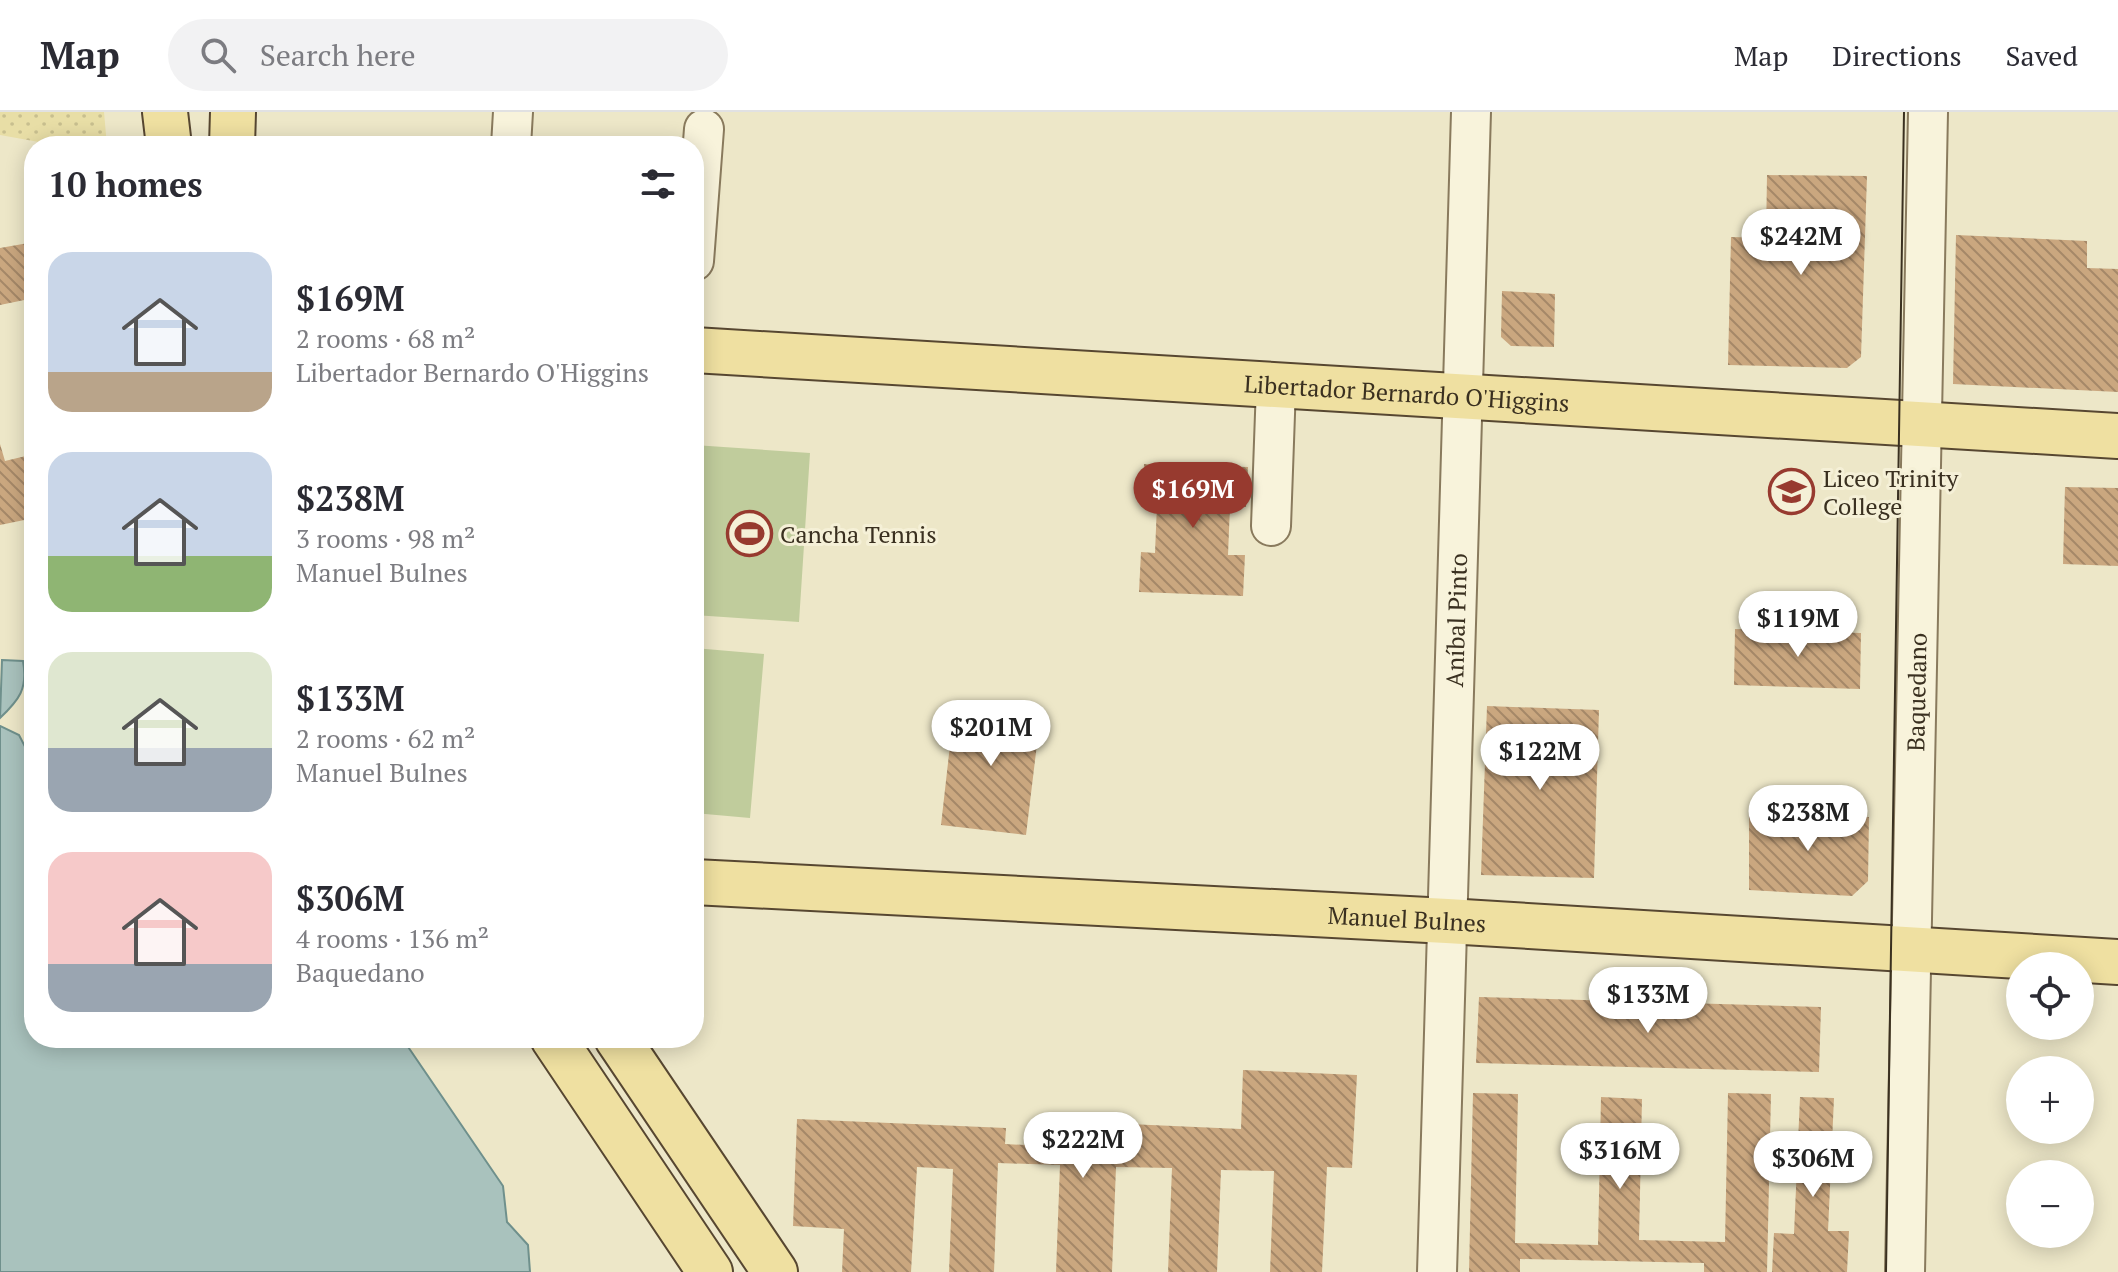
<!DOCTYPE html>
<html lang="en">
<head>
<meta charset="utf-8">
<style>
	body { margin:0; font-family:"PT Serif",serif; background:#f2f2f3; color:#2b2b33; height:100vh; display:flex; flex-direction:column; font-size:30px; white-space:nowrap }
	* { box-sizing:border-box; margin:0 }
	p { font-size:26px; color:#7c7c81 }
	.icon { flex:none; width:44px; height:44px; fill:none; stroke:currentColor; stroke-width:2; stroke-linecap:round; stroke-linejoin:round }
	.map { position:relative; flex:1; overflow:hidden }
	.side { position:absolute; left:24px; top:24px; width:680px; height:912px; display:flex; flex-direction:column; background:#fff; border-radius:32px; box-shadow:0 4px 20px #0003 }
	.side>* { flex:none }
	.controls { position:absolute; left:2006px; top:840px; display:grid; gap:16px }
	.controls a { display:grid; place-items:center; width:88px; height:88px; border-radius:50%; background:#fff; box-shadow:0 4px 20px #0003; font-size:40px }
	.price { position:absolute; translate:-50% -68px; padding:0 18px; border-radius:28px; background:#fff; color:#222; font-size:26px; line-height:52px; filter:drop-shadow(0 2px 4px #0008) }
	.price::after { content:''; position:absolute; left:50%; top:48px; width:24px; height:18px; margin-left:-12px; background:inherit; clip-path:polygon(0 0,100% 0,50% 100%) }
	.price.current { background:#973a2f; color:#fff }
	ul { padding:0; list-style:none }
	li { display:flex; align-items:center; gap:24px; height:200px; padding:0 24px }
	li span { display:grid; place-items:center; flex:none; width:224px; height:160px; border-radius:24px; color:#555 }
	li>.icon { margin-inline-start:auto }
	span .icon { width:96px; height:96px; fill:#fffc; stroke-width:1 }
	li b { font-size:34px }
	h2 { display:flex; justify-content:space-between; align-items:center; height:96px; padding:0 24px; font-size:34px }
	header { display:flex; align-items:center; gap:48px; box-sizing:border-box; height:112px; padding:0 40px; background:#fff; border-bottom:2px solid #e1e1e2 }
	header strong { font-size:38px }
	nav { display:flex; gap:44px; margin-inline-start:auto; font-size:28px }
	.search { width:560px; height:72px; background:#f2f2f3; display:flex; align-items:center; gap:20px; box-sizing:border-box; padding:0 28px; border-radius:44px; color:#7c7c81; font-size:30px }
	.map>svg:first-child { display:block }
	.green { fill:#c0cc9c }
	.sand { fill:url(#sand-dots) }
	.water { fill:#a9c2bd; stroke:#6f908c; stroke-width:2 }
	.building { fill:url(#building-back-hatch) }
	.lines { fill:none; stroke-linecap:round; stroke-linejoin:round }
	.minor-casing { stroke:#897a5d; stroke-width:42 }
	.major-casing { stroke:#574731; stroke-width:48 }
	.minor { stroke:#f8f3db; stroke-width:38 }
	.major { stroke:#efe0a1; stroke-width:44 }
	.tram { stroke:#3a3020; stroke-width:2 }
	.labels { text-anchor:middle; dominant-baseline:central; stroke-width:6; stroke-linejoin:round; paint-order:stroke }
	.street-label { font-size:24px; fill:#3a3020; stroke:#f5f0d7 }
	.poi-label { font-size:24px; fill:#3a3020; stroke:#f5f0d7; text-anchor:start }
</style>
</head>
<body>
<header>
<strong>Map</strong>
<div class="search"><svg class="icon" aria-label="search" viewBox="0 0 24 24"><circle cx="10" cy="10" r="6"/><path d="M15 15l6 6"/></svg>Search here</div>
<nav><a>Map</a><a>Directions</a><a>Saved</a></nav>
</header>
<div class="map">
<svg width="2118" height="1160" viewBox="0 0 2118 1160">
	<defs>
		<pattern id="sand-dots" width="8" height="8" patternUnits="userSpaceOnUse" patternTransform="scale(2)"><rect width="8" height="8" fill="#e8dea6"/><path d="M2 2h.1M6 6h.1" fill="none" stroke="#c8bf8f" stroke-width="1.8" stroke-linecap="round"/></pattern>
		<pattern id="building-back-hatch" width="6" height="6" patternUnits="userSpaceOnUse" patternTransform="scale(2)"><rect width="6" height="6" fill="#caa77f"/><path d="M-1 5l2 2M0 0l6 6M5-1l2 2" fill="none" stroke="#a58868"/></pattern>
	</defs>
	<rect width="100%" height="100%" fill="#ede7c8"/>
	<!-- green -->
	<path class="green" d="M694 333 810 341 799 510 694 503Z
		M694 536 764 542 750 706 694 701Z"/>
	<!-- sand -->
	<path class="sand" d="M0 0H104L107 34H61L0 23Z"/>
	<!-- water -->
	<path class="water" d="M2 548 23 549C28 577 19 588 0 606Z
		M0 614 19 623 34 652V926H402L503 1074 507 1110 528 1133 530 1160H0Z"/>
	<!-- building -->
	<path class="building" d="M1767 63 1867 64 1861 245 1847 256 1728 253 1731 125 1766 126Z
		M1956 123 2087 129V156L2118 157V280L1953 272Z
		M34 130V186L0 193V136Z
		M1502 179 1555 182 1554 235 1511 234 1501 225Z
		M0 332 5 349 34 342V406L0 413Z
		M1144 352 1248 355 1246 395 1230 394 1228 443H1245L1243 484 1139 480 1141 440 1155 441 1157 392 1143 391Z
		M2065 375 2118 376V454L2063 452Z
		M1735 517 1861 521 1860 577 1734 573Z
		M955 589 1041 599 1026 723 941 713Z
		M1487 594 1599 598 1594 766 1481 763Z
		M1749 700 1869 705 1868 769 1852 784 1749 778Z
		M1479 885 1821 895 1819 960 1476 951Z
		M1243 958 1357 963 1352 1056 1327 1055 1322 1160H1270L1274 1059 1221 1058 1217 1160H1168L1172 1056 1116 1055 1112 1160H1056L1060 1053 998 1051 994 1160H949L953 1057 917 1055 911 1160H842L844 1117 793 1114 797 1007 1006 1016 1005 1032 1105 1037 1106 1011 1241 1017Z
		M1473 981 1518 982 1515 1131 1598 1133 1601 985 1642 987 1639 1128 1725 1130 1728 981 1771 982 1767 1160H1704V1151L1520 1147V1160H1469Z
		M1800 985 1834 986 1828 1119H1849L1847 1160H1772L1774 1121 1794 1122Z"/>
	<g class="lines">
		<defs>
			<g id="minor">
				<path d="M511 34 513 0"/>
				<path d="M694 149 704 17"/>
				<path d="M1271 414 1276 274"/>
				<path id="s1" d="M1437 1160 1471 0"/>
				<path id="s2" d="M1905 1160 1928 0"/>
			</g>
			<g id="major">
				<path d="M165 0 169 34"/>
				<path d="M232 34 233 0"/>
				<path id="s3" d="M694 238 2118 324"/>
				<path id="s4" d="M694 770 1447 809 2118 850"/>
				<path d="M553 926 710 1160"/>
				<path d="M617 926 775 1160"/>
			</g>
		</defs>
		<!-- minor casing -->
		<use href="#minor" class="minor-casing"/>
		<!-- major casing -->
		<use href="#major" class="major-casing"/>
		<!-- minor -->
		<use href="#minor" class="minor"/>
		<!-- major -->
		<use href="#major" class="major"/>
		<!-- tram -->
		<path class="tram" d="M1886 1160 1904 0"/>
	</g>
	<!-- icons -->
	<defs>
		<symbol id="school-ring" viewBox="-11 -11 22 22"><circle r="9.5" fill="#f5f0d7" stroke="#973a2f" stroke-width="1.5"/><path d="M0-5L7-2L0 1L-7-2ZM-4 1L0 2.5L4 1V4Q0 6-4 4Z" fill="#973a2f"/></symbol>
		<symbol id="stadium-ring" viewBox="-11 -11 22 22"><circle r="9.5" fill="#f5f0d7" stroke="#973a2f" stroke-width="1.5"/><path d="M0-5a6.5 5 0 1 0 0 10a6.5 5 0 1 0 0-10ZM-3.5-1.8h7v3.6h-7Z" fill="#973a2f"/></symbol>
	</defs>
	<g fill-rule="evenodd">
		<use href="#school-ring" x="1766" y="354" width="51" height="51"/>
		<use href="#stadium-ring" x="724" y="396" width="51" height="51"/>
	</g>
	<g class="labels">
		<!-- street labels -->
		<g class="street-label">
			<text stroke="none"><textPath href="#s3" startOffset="714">Libertador Bernardo O'Higgins</textPath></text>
			<text stroke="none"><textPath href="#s1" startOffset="652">Aníbal Pinto</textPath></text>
			<text stroke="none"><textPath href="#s2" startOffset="580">Baquedano</textPath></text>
			<text stroke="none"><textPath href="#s4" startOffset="714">Manuel Bulnes</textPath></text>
		</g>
		<!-- poi labels -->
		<g class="poi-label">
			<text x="1823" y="366">Liceo Trinity<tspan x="1823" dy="28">College</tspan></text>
			<text x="780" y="422">Cancha Tennis</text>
		</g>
	</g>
</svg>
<div class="controls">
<a><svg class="icon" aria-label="locate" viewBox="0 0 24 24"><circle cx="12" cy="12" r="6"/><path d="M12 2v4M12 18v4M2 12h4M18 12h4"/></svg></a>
<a>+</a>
<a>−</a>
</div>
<b class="price" style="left:1801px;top:165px">$242M</b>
<b class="price current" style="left:1193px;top:418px">$169M</b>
<b class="price" style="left:1798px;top:547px">$119M</b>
<b class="price" style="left:991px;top:656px">$201M</b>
<b class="price" style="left:1540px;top:680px">$122M</b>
<b class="price" style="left:1808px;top:741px">$238M</b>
<b class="price" style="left:1648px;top:923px">$133M</b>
<b class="price" style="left:1083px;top:1068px">$222M</b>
<b class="price" style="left:1620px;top:1079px">$316M</b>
<b class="price" style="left:1813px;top:1087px">$306M</b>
<section class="side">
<h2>10 homes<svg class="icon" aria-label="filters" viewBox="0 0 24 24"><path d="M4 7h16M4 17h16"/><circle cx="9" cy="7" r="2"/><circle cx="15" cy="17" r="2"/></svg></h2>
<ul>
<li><span style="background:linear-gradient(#c9d6e8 75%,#b9a48a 0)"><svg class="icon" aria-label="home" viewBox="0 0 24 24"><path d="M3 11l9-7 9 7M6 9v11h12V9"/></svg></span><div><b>$169M</b><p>2 rooms · 68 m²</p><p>Libertador Bernardo O'Higgins</p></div></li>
<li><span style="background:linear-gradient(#c9d6e8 65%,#8fb573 0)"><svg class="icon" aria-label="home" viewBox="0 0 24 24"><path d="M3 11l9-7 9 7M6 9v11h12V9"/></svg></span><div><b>$238M</b><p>3 rooms · 98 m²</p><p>Manuel Bulnes</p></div></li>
<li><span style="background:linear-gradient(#dfe7d0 60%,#9aa5b1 0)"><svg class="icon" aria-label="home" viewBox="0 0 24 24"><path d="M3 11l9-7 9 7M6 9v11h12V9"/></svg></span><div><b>$133M</b><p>2 rooms · 62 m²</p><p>Manuel Bulnes</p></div></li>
<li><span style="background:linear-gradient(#f6c9c9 70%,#9aa5b1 0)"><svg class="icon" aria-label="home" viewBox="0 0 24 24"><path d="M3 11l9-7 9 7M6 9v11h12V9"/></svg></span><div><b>$306M</b><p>4 rooms · 136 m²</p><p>Baquedano</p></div></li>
</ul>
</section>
</div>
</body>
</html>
